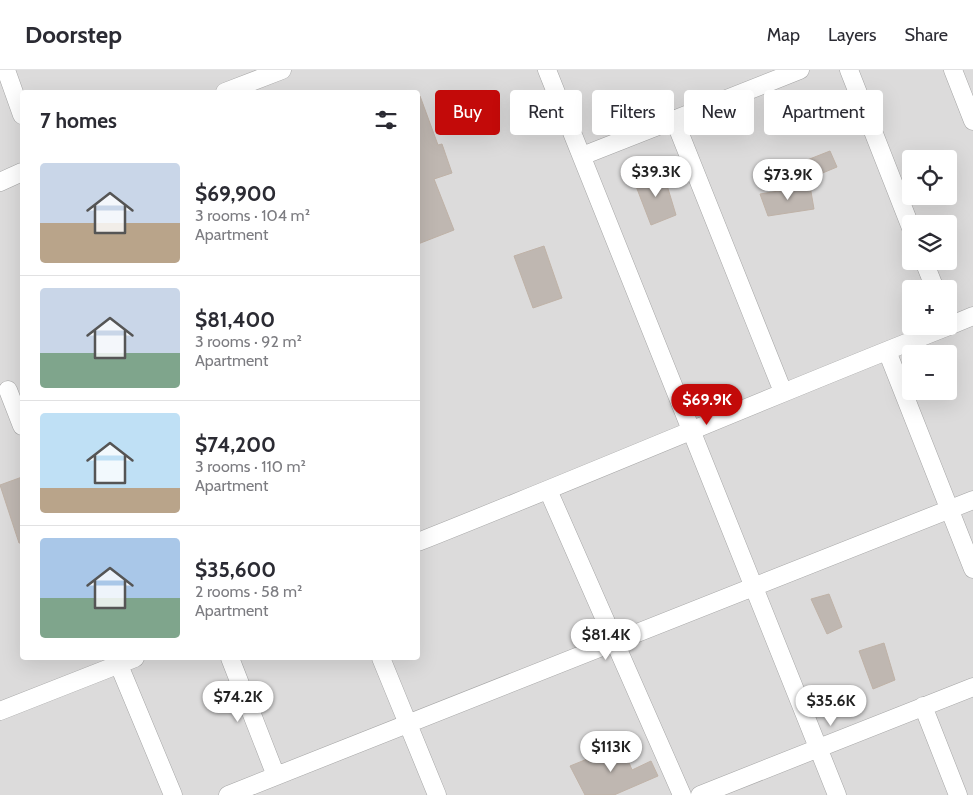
<!DOCTYPE html>
<html lang="en">
<head>
<meta charset="utf-8">
<style>
  :root { --surface:#fff; --page:#f2f2f3; --text:#2b2b33; --muted:#7c7c81; --line:#e1e1e2; --accent:#c30a09 }
  body { margin:0; font-family:Cabin,sans-serif; background:var(--page); color:var(--text); height:100vh; display:flex; flex-direction:column; font-size:19px; white-space:nowrap }
  * { box-sizing:border-box; margin:0 }
  p { font-size:16px; color:var(--muted) }
  .icon { flex:none; width:28px; height:28px; fill:none; stroke:currentColor; stroke-width:2; stroke-linecap:round; stroke-linejoin:round }
  .map { position:relative; flex:1; overflow:hidden }
  .details { position:absolute; left:20px; top:20px; width:400px; height:570px; display:flex; flex-direction:column; background:var(--surface); border-radius:5px; box-shadow:0 5px 20px #0002 }
  .details>* { flex:none }
  .hud { position:absolute; left:435px; top:20px; width:462px; height:45px; display:flex; gap:10px }
  .tools { position:absolute; left:902px; top:80px; display:grid; gap:10px }
  .tools a { display:grid; place-items:center; width:55px; height:55px; border-radius:5px; background:var(--surface); box-shadow:0 5px 20px #0002; font-size:25px }
  .price { position:absolute; translate:-50% -42px; padding:0 11px; border-radius:18px; background:#fff; color:#222; font-size:16px; line-height:32px; filter:drop-shadow(0 1px 2px #0008) }
  .price::after { content:''; position:absolute; left:50%; top:30px; width:15px; height:11px; margin-left:-8px; background:inherit; clip-path:polygon(0 0,100% 0,50% 100%) }
  .price.selected { background:var(--accent); color:#fff }
  ul { padding:0; list-style:none }
  li { display:flex; align-items:center; gap:15px; height:125px; padding:0 20px }
  li+li { border-top:1px solid var(--line) }
  li span { display:grid; place-items:center; flex:none; width:140px; height:100px; border-radius:5px; color:#555 }
  li>.icon { margin-inline-start:auto }
  span .icon { width:60px; height:60px; fill:#fffc; stroke-width:1 }
  li b { font-size:21px }
  h2 { display:flex; justify-content:space-between; align-items:center; height:60px; padding:0 20px; font-size:21px }
  .chip { padding:0 18px; border-radius:5px; background:var(--surface); box-shadow:0 5px 20px #0002; font-size:18px; line-height:45px }
  .chip.selected { background:var(--accent); color:#fff }
  header { display:flex; align-items:center; gap:30px; box-sizing:border-box; height:70px; padding:0 25px; background:var(--surface); border-bottom:1px solid var(--line) }
  header strong { font-size:24px }
  nav { display:flex; gap:28px; margin-inline-start:auto; font-size:18px }
  .map>svg:first-child { display:block }
  .residential { fill:#dcdbdb; fill-rule:evenodd }
  .building { fill:#bfb7b1; stroke:#bfb2a7 }
  .lines { fill:none; stroke-linecap:round; stroke-linejoin:round }
  .street-casing { stroke:#a5a5a5; stroke-width:19 }
  .street { stroke:#fff; stroke-width:18 }
</style>
</head>
<body>
<header>
<strong>Doorstep</strong>
<nav><a>Map</a><a>Layers</a><a>Share</a></nav>
</header>
<div class="map">
<svg width="973" height="725" viewBox="0 0 973 725">
  <rect width="100%" height="100%" fill="#eeebe4"/>
  <path class="residential" d="M0 0H973V725H0ZM22 22H418V588H22ZM911 89H949V126H911ZM911 154H949V191H911ZM911 219H949V256H911ZM911 284H949V321H911Z"/>
  <path class="building" d="M843 22H846L857 50 853 52Z
    M418 26H420L438 75 442 74 452 103 434 109 454 160 418 174Z
    M830 81 837 97 808 109 802 92Z
    M663 102 676 145 651 155 634 111Z
    M810 116 814 139 768 146 760 124Z
    M544 176 562 228 533 238 514 186Z
    M22 407V473H19L0 415Z
    M829 524 842 557 827 564 811 529Z
    M884 573 895 610 873 619 859 581Z
    M622 675 632 700 651 691 658 706 614 725H585L570 696Z"/>
  <g class="lines">
    <g class="street-casing">
      <path id="street" d="M6 0 22 45
        M547 0 837 725
        M849 0 911 158
        M953 0 973 51
        M225 22 282 0
        M674 49 783 322
        M582 86 800 0
        M0 112 22 102
        M924 191 935 219
        M949 256 973 246
        M887 281 973 499
        M8 320 22 356
        M548 420 682 725
        M418 472C595 402 771 326 949 256
        M116 588 173 725
        M230 588 276 706
        M381 588 437 725
        M923 636 958 725
        M0 641 135 588
        M228 725 973 430
        M700 725 973 617"/>
    </g>
    <use href="#street" class="street"/>
  </g>
</svg>
<div class="tools">
<a><svg class="icon" aria-label="locate" viewBox="0 0 24 24"><circle cx="12" cy="12" r="6"/><path d="M12 2v4M12 18v4M2 12h4M18 12h4"/></svg></a>
<a><svg class="icon" aria-label="layers" viewBox="0 0 24 24"><path d="M12 4l9 5-9 5-9-5zM3 14l9 5 9-5"/></svg></a>
<a>+</a>
<a>−</a>
</div>
<b class="price" style="left:656px;top:128px">$39.3K</b>
<b class="price" style="left:788px;top:131px">$73.9K</b>
<b class="price selected" style="left:707px;top:356px">$69.9K</b>
<b class="price" style="left:606px;top:591px">$81.4K</b>
<b class="price" style="left:238px;top:653px">$74.2K</b>
<b class="price" style="left:831px;top:657px">$35.6K</b>
<b class="price" style="left:611px;top:703px">$113K</b>
<div class="hud">
<a class="chip selected">Buy</a>
<a class="chip">Rent</a>
<a class="chip">Filters</a>
<a class="chip">New</a>
<a class="chip">Apartment</a>
</div>
<section class="details">
<h2>7 homes<svg class="icon" aria-label="filters" viewBox="0 0 24 24"><path d="M4 7h16M4 17h16"/><circle cx="9" cy="7" r="2"/><circle cx="15" cy="17" r="2"/></svg></h2>
<ul>
<li><span style="background:linear-gradient(#c9d6e8 60%,#b9a48a 0)"><svg class="icon" aria-label="home" viewBox="0 0 24 24"><path d="M3 11l9-7 9 7M6 9v11h12V9"/></svg></span><div><b>$69,900</b><p>3 rooms · 104 m²</p><p>Apartment</p></div></li>
<li><span style="background:linear-gradient(#c9d6e8 65%,#7fa58c 0)"><svg class="icon" aria-label="home" viewBox="0 0 24 24"><path d="M3 11l9-7 9 7M6 9v11h12V9"/></svg></span><div><b>$81,400</b><p>3 rooms · 92 m²</p><p>Apartment</p></div></li>
<li><span style="background:linear-gradient(#bfe0f5 75%,#b9a48a 0)"><svg class="icon" aria-label="home" viewBox="0 0 24 24"><path d="M3 11l9-7 9 7M6 9v11h12V9"/></svg></span><div><b>$74,200</b><p>3 rooms · 110 m²</p><p>Apartment</p></div></li>
<li><span style="background:linear-gradient(#a9c7e8 60%,#7fa58c 0)"><svg class="icon" aria-label="home" viewBox="0 0 24 24"><path d="M3 11l9-7 9 7M6 9v11h12V9"/></svg></span><div><b>$35,600</b><p>2 rooms · 58 m²</p><p>Apartment</p></div></li>
</ul>
</section>
</div>
</body>
</html>
